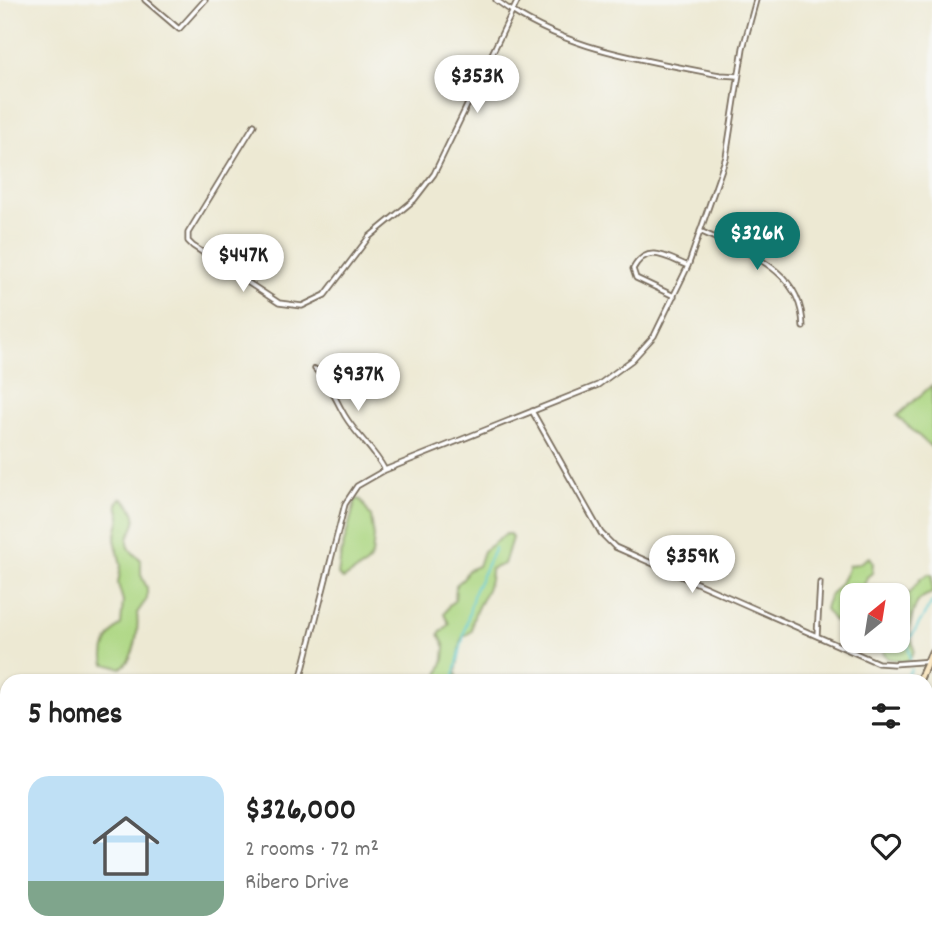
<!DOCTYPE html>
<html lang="en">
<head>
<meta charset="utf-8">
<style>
  :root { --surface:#fff; --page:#f6f6f6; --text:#222; --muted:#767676; --accent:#0f766e }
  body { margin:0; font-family:Dekko,sans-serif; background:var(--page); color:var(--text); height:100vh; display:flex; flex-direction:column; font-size:26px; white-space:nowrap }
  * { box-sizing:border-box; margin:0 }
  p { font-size:23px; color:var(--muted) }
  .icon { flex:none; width:38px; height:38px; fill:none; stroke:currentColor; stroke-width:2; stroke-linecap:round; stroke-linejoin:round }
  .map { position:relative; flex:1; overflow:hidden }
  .side { position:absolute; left:0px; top:674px; width:933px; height:275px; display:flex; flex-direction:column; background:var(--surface); border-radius:21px 21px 0 0; box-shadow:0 2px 5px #0004 }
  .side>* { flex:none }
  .needle { width:46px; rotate:30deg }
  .buttons { position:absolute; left:840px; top:583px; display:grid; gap:14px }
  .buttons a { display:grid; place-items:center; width:70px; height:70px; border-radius:14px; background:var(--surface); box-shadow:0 2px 5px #0004; font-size:35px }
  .price { position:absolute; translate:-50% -60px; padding:0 16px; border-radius:24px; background:#fff; color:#222; font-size:23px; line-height:46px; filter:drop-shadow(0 2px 4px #0008) }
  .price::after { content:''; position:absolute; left:50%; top:42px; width:21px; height:16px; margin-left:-10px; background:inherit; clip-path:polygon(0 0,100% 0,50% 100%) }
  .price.current { background:var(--accent); color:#fff }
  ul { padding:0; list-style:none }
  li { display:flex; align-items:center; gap:21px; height:175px; padding:0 28px }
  li span { display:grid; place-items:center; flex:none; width:196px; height:140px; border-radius:21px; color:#555 }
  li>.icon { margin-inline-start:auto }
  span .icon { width:84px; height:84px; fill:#fffc; stroke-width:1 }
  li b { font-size:30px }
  h2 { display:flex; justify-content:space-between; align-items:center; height:84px; padding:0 28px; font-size:30px }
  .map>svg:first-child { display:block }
  .green { fill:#add783; stroke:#748050; stroke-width:2 }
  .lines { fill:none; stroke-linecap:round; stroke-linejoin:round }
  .stream { stroke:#5dcad2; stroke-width:2 }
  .minor-casing { stroke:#796d5d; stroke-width:7 }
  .secondary-casing { stroke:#796d5d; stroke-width:9 }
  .minor { stroke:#fff; stroke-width:3.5 }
  .secondary { stroke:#fae7c3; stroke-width:5 }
</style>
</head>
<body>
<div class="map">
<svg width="932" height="948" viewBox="0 0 932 948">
  <rect width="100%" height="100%" fill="#f6f6f2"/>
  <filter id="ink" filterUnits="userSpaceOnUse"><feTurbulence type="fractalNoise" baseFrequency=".0143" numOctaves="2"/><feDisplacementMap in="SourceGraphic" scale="14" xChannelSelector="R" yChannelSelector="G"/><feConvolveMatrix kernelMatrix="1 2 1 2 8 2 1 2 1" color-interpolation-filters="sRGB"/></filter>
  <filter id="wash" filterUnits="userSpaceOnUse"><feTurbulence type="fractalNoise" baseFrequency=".00686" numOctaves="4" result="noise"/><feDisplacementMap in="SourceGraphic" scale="28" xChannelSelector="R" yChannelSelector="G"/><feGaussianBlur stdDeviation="1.57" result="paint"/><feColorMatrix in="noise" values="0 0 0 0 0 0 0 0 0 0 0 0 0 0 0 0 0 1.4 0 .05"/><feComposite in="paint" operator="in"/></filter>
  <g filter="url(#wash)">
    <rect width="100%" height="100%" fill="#ede9d3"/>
    <path class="green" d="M932 385V448L897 416Z
      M120 498C130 502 139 515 134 526 132 533 127 534 128 542 128 551 136 555 141 560V575L147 588V599L137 613C139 629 136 658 121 668L105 664C101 650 109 633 121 625L123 601 118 584 121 565 115 539 120 517 117 504Z
      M356 499 361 500 371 517 374 537 372 556 367 564 343 579 338 575 341 554Z
      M506 534H510L512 538 504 564 491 569C492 594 471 606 472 631L462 638 456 673 459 681H436L444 659 445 647 439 634 449 624 444 614 449 605 455 600 456 585 463 579 468 570 478 566 483 551Z
      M869 557 873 563 872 573 867 577 863 588 868 595H852V619L834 621 825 609C829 589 844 586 849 565L858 564Z
      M929 574H932V593C915 599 915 606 911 622 910 625 908 629 909 632 912 646 920 649 906 662L887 658 883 652 885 641 898 640V595H894L909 594 921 578Z"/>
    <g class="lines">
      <path class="stream" d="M910 660 908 642 932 602
        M453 681 474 592 495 548
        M905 681 911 669
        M926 692 932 693
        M926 927 932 921
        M414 948V942
        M909 948 914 942"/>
    </g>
  </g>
  <g filter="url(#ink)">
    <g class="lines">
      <g class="minor-casing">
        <path id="minor" d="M145 0 179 29 205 0
          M496 0C562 50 641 59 720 75L738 76
          M254 125 188 233V241L193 246 279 303 302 306 325 295 369 237 414 200 434 174 518 0
          M700 231C746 253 802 268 803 327
          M674 296 636 278 633 269C647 243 666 257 688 266
          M315 369C330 383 335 399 345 416 357 436 374 449 385 470
          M532 411 601 533 615 547 878 663 893 664 932 661
          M817 636 820 583
          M300 681 345 504 357 486 385 470 598 385 632 360 654 336 688 266 726 157 743 48 756 0
          M8 948 13 942"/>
      </g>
      <g class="secondary-casing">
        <path id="secondary" d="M919 681 932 652
          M874 948V942"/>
      </g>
      <use href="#minor" class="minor"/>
      <use href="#secondary" class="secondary"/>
    </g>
  </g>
</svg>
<div class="buttons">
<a><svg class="needle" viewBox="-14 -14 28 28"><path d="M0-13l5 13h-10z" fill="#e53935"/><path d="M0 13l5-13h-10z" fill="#767676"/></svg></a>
</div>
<b class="price" style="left:477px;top:115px">$353K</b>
<b class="price current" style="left:757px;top:272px">$326K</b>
<b class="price" style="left:243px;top:294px">$447K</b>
<b class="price" style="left:358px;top:413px">$937K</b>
<b class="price" style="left:692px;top:595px">$359K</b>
<section class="side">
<h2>5 homes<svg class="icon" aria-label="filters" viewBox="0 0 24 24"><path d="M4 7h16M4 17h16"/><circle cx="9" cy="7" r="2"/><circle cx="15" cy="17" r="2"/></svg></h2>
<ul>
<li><span style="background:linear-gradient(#bfe0f5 75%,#7fa58c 0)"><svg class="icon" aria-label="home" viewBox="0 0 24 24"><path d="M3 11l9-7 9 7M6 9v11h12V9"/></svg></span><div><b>$326,000</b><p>2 rooms · 72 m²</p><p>Ribero Drive</p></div><svg class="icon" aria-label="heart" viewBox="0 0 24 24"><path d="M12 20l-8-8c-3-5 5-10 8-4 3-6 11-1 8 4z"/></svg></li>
</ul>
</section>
</div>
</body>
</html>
